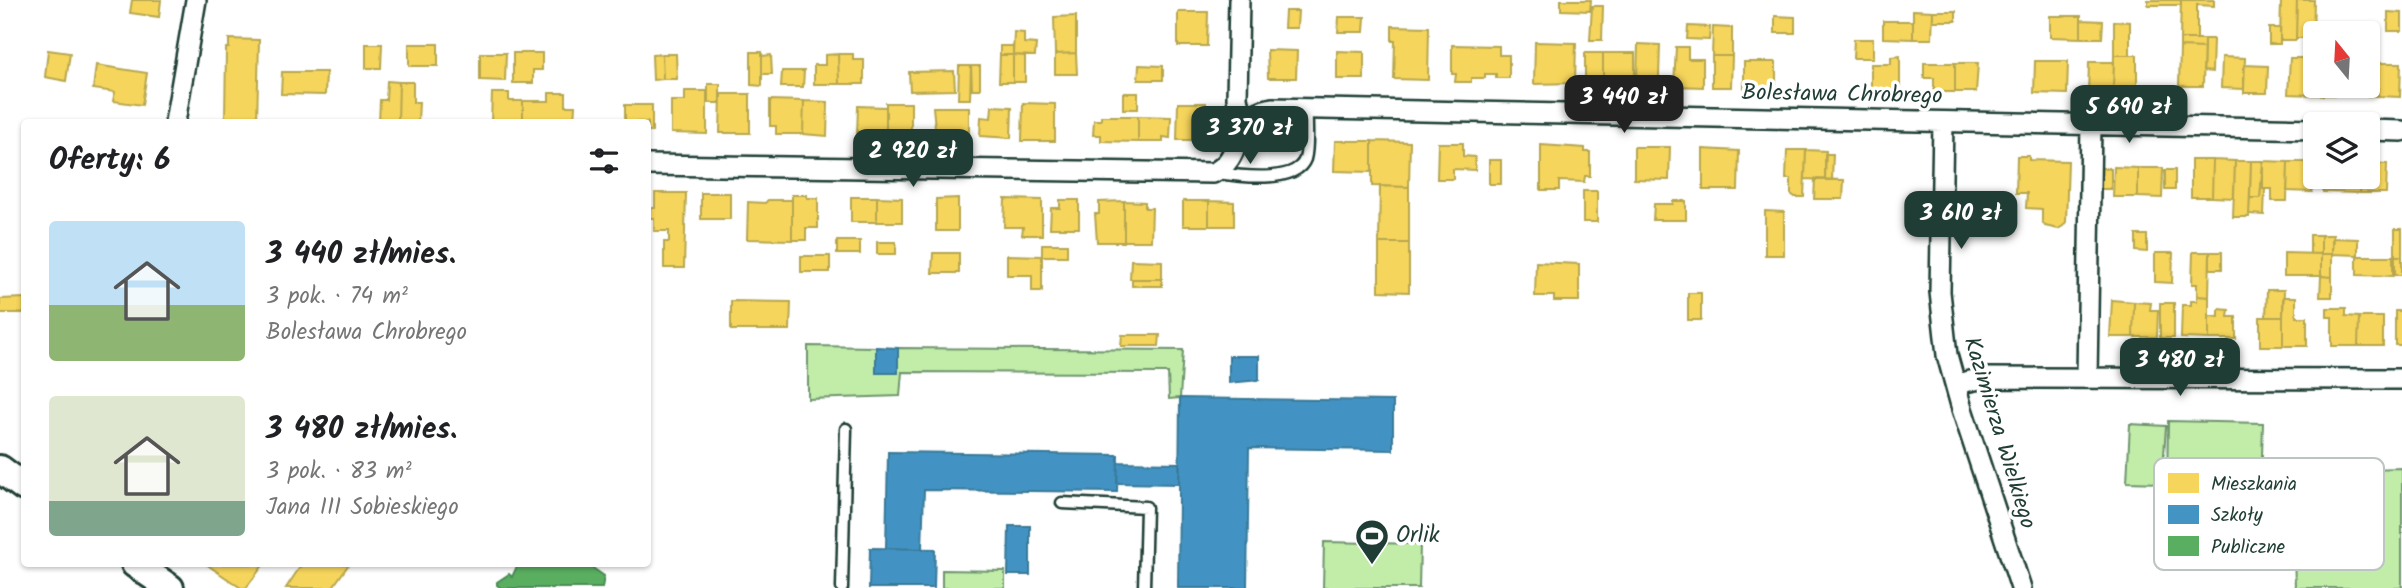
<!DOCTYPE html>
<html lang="pl">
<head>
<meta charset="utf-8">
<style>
  :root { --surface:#fff; --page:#f6f6f6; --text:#202124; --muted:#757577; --accent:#1f3d34 }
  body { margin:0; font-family:Kalam,sans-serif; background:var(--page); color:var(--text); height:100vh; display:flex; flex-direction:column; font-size:26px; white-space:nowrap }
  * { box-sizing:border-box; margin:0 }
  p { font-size:23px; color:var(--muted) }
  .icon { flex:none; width:38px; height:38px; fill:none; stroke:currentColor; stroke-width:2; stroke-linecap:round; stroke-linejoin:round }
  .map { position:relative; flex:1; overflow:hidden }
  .details { position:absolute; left:21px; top:119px; width:630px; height:448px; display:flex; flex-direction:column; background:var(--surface); border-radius:7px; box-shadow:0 2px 5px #0004 }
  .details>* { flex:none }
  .needle { width:46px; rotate:342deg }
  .controls { position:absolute; left:2303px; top:21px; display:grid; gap:14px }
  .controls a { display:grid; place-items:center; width:77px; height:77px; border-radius:7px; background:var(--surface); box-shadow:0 2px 5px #0004; font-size:35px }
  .price { position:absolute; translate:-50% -60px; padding:0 16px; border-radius:14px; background:var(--accent); color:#fff; font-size:23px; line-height:46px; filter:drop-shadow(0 2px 4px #0008) }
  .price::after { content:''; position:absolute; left:50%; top:42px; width:21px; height:16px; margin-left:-10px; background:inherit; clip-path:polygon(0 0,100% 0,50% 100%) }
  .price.current { background:#222; color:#fff }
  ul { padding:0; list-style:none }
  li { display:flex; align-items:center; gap:21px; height:175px; padding:0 28px }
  li span { display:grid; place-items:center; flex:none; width:196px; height:140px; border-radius:7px; color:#555 }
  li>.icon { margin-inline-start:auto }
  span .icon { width:84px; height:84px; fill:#fffc; stroke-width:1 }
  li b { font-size:30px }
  h2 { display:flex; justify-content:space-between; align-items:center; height:84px; padding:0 28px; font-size:30px }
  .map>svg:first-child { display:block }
  .green { fill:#c1eda9; stroke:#70956e; stroke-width:2 }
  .homes { fill:#f6d55c; stroke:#b6a750; stroke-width:2 }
  .schools { fill:#4393c3; stroke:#387998; stroke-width:2 }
  .public { fill:#5aae61; stroke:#488c54; stroke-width:2 }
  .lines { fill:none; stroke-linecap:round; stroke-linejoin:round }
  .lane-casing { stroke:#1f3d34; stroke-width:15 }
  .street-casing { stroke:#1f3d34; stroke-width:24 }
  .secondary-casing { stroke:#1f3d34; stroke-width:32 }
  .lane { stroke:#fff; stroke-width:10 }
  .street { stroke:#fff; stroke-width:19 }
  .secondary { stroke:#fff; stroke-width:26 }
  .labels { text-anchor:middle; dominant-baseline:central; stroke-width:7; stroke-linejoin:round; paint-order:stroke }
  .street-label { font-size:23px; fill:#1f3d34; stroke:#fff }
  .poi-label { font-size:23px; fill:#1f3d34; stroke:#fff; text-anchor:start }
  .key { fill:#fff; stroke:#bcc5c2; stroke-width:2 }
  .key-label { font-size:19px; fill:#1f3d34 }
</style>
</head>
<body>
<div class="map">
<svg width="2402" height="588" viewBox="0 0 2402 588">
  <rect width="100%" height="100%" fill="#fff"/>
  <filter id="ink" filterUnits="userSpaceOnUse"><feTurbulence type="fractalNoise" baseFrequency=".0143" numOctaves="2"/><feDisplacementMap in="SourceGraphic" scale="14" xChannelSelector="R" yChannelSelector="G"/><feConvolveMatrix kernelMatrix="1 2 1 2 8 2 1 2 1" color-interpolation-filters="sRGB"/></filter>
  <g filter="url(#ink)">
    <path class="green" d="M808 346 876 347 877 373H898V348L1183 350 1180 398 1169 399 1168 373 902 372 900 396 808 399Z
      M2168 421 2263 423 2261 488 2167 485Z
      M2130 424 2166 426 2162 483 2127 482Z
      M2402 468V588H2295L2292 471Z
      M1324 542 1420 544 1419 588H1323Z
      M942 570 1005 571V588H942Z"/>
    <path class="homes" d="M132 0H161L159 17 130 13Z
      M1561 0H1591L1590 11 1561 10Z
      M2148 0H2181V5H2148Z
      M2181 0H2214V6L2197 5V39H2180Z
      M2281 0H2297L2296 40H2280Z
      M2297 0H2314L2313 38H2296Z
      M1592 6H1603L1602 40H1590Z
      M1913 10 1933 11 1932 39H1913Z
      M1285 11H1298L1297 28H1284Z
      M1933 11H1956V21H1933Z
      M1178 12H1208L1207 46H1178Z
      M2388 12 2402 13V31H2388Z
      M1076 16V53L1055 54 1054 17Z
      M1775 16 1795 17V33H1775Z
      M2050 16H2081V38L2050 37Z
      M1339 17H1365L1364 32H1338Z
      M2081 20 2103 21 2102 38H2081Z
      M1883 21H1913V39L1883 38Z
      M2114 21 2130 22V55H2114Z
      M1392 26 1429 27 1428 80 1394 79 1395 41H1392Z
      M1688 26 1710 27 1709 40 1687 39Z
      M1713 27 1732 28V56H1712Z
      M2269 28H2280V44H2269Z
      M1014 32 1024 33V43L1036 44 1035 56 1013 55Z
      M229 39 259 40 257 122H227L228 118H225L226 48H229Z
      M1854 39H1873V58H1853Z
      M2180 39H2204V48L2180 47Z
      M2204 39H2213L2212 72 2203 71Z
      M1535 42 1576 43 1575 83 1534 84Z
      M366 44H382L381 68H366Z
      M409 44H438V66H409Z
      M1638 44 1660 45 1659 78 1637 77Z
      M1452 45 1499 46V55H1509V78H1496V74H1485V78H1471V82H1455L1456 74H1452Z
      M1000 46H1013V55H1000Z
      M1676 47H1688V59H1703V87L1674 86Z
      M2180 47 2204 48 2203 86H2179Z
      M48 50 70 53 66 81 45 77Z
      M1267 50 1297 51 1296 78H1268Z
      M1337 51 1364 52V79H1337Z
      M751 52H762V86L751 85Z
      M480 53H506L505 81 480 80Z
      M513 53H542V70H533V83H513Z
      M1076 53 1077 74H1055V54Z
      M1585 53H1603V84L1585 83Z
      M1603 53H1635V84H1603Z
      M662 54H676L677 79H663Z
      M662 54 663 79 653 80 652 55Z
      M838 54H853V60H864V84H839Z
      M838 54 839 84H814V65H825V55Z
      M771 55 772 74H762V56Z
      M1000 55H1013V82H999Z
      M1013 55 1025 56V82H1013Z
      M2114 55H2137V89H2128V94H2113Z
      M1712 56H1732L1731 87H1712Z
      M1900 56V90H1871V64H1891V57Z
      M2222 57 2245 58 2244 89 2221 88Z
      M2290 58H2313L2312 95 2288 94Z
      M2313 58H2315V86H2336L2335 95H2312Z
      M2035 61H2068L2067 94 2034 93Z
      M1744 62H1776V88H1744Z
      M2089 62H2114L2113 94H2088Z
      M1924 63H1955V92H1934V78H1924Z
      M1955 63H1978L1976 92H1955Z
      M2368 63H2379L2378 96H2363L2364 87H2357L2368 86Z
      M2379 63H2401L2400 97 2378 96Z
      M96 65 147 73 142 105 113 101 115 92 93 89Z
      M1139 65 1163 66V80H1138Z
      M2244 65 2268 66 2267 93H2244Z
      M959 66H971L970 99H958Z
      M971 66H980V89H972Z
      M782 71H804L803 87H781Z
      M954 71 955 90 910 91 909 72Z
      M282 72H326L325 95 281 94Z
      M387 81 399 82 398 122H379L380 100H386Z
      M399 82H413V102H419L418 122H398Z
      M708 84H720V103H708Z
      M2346 86 2364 87 2363 96H2346Z
      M685 91H707V134L671 133V101H685Z
      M492 93H509V101H523V122H491Z
      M549 93H566V106H575L574 120 568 119V122H523V101H549Z
      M1123 93H1138V109H1123Z
      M721 94H750V133H720Z
      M770 100 804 101 803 134H776V126H770Z
      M804 101 828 102 827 136 803 134Z
      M886 103H911V135H886Z
      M1023 103 1055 104V141H1022Z
      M1178 103H1206L1205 140H1177Z
      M625 105H652V132H648V122H625Z
      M858 106 886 107V135H857Z
      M992 106 1012 107 1011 138 980 136 981 117 991 118Z
      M933 107H969V138H936Z
      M1101 116H1138V142L1101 141V135H1093L1094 120H1101Z
      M1138 116 1171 117 1170 138 1163 137V142H1138Z
      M1335 141H1372V172L1334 171Z
      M1372 141 1410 142 1409 187 1372 186Z
      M1438 143H1463V156L1475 157V170L1453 169V179H1437Z
      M1541 145 1585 148V152H1590V176H1585L1584 182 1559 181V190H1541Z
      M1634 147H1670L1669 180 1634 179Z
      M1703 149 1739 151 1738 190H1703Z
      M1787 150H1806L1804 197H1795L1791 194V179H1786Z
      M1806 150 1826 151 1825 180 1805 179Z
      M1825 154H1833L1832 180H1825Z
      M2017 156H2029V160L2068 161 2066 222 2063 226 2058 229 2045 226 2042 221V209L2026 208 2027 193H2016Z
      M1489 160H1501V184H1489Z
      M2191 160H2213L2212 197H2191Z
      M2213 160 2235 161 2234 198 2212 197Z
      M2235 161H2251L2249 217H2233Z
      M2251 161H2263L2260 198H2250Z
      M2263 161 2288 162 2287 201H2272V189H2263Z
      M2288 162H2313L2312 192 2287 191Z
      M2368 163 2387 164 2386 193H2360L2361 177H2368Z
      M2114 167 2138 168V197H2113Z
      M2101 168H2111V189H2101Z
      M2138 168H2163L2162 198 2138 197Z
      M2165 170H2175V190H2165Z
      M2323 177H2361L2360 193 2323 192Z
      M1815 179 1844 180 1843 199H1814Z
      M1380 186 1409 187V243H1379Z
      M2261 189H2265L2264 215 2249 214 2250 198H2260Z
      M1583 191H1597V222H1583Z
      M655 193H686L684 268H664V242H669V231H654V218H648V208H655Z
      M701 193H730V219H701Z
      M792 195H807V198H818V228H806V240H792Z
      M851 197H877V222H851Z
      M877 197 902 198V222H877Z
      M958 198V231H936V199Z
      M1005 199 1042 200V235H1022L1023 227H1004Z
      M768 200H792V240L747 239 748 202 765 203Z
      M1060 200H1079V228H1050L1051 208H1060Z
      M1124 201 1145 202V208H1152L1151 241H1124Z
      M1124 201V242H1097L1095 214H1099V202Z
      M1183 201H1209V226H1183Z
      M1209 201 1234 202V226H1209Z
      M1673 201H1686V220H1653L1654 204H1673Z
      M1765 211 1784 212V255H1765Z
      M2395 229H2402V256H2395Z
      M2136 235H2147V252L2136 251Z
      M2310 235H2321V254H2310Z
      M2321 235H2333L2332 254H2321Z
      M2332 238 2358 239V255L2332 254Z
      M837 241H860V254H837Z
      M877 242H896V254H877Z
      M1379 243H1409V292L1379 291Z
      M1042 244H1067V256H1042Z
      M2193 252H2210L2209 297 2197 296V284H2192Z
      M2210 252H2222V269H2210Z
      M933 253H959V273H932Z
      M2155 253H2173L2172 283 2155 282Z
      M2284 253 2321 254V276H2284Z
      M2321 254H2332V277L2321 276Z
      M1007 255 1042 256V291H1032V275H1007Z
      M801 256H830V272H801Z
      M2357 256H2393V276L2357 275Z
      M2395 256H2402V275H2395Z
      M1131 260 1162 261V279H1130Z
      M1536 262 1579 264V301H1554V296H1535Z
      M2321 276 2332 277V297H2320Z
      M1132 279H1162V286H1132Z
      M2267 290H2284L2283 317H2266Z
      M1688 293H1701V320H1688Z
      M2197 296 2209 297V339L2181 338 2182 305H2191V301H2197Z
      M2283 297H2296V317H2307V346H2283Z
      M24 298V313H0V299Z
      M2112 300 2134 302 2133 337H2110Z
      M731 301 791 302 790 330H731Z
      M2134 302 2151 303 2150 310H2158L2157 337H2133Z
      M2160 303H2174V338H2160Z
      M2327 308H2346V316L2359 317 2358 346H2332V317H2327Z
      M2219 309 2229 310 2228 317H2236V339H2209V316L2219 317Z
      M2395 311H2402V345H2395Z
      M2260 317H2283V346H2260Z
      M2359 317H2383V346H2358Z
      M1122 335H1160L1159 346H1121Z
      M206 564H264L246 588H241Z
      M302 564H349L332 588H286Z"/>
    <path class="schools" d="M876 347 898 348V373H876Z
      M1229 356H1259V380L1229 383Z
      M1180 398 1393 401V450L1249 448 1247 588H1178Z
      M888 452 1118 455 1117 492 924 490 922 549 886 548Z
      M1118 462 1180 463 1179 484 1117 483Z
      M1009 526H1030V575H1008Z
      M870 548 935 549 934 588H869Z"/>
    <path class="public" d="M518 564H587L604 576 602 588H501L497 585V582L509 574 512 577Z"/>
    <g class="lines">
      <g class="lane-casing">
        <path id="lane" d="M1217 173C1238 176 1296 184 1305 159 1309 145 1306 124 1307 109
          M1062 503 1146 507 1144 588
          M842 588 846 429"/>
      </g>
      <g class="street-casing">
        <path id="street" d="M1239 0 1237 98 1243 123
          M175 122 196 0
          M1943 122 1940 292 1947 355 1962 409 2021 588
          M2368 130 2402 131
          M648 165 1213 173C1248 156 1227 116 1272 108L2315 129
          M2087 378 2091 124
          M1955 384 1985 378 2402 379"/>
      </g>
      <g class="secondary-casing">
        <path id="secondary" d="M0 469 24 487
          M135 564 170 588"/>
      </g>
      <use href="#lane" class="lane"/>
      <use href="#street" class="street"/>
      <use href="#secondary" class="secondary"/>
    </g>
  </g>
  <defs>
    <g id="stadium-pin" transform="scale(1.75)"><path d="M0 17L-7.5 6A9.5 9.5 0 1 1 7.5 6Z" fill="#1f3d34" stroke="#fff"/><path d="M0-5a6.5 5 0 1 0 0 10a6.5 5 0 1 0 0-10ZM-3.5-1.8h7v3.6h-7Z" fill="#fff"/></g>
  </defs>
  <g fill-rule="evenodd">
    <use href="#stadium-pin" x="1372" y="536"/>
  </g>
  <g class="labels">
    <g class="street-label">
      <text transform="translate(1842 95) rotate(1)">Bolesława Chrobrego</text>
      <text transform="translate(1999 433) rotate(73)">Kazimierza Wielkiego</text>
    </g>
    <g class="poi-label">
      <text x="1396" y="536">Orlik</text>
    </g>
  </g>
  <rect x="2154" y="458" width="230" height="112" rx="10" class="key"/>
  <rect x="2168" y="473" width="31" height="20" fill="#f6d55c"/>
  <rect x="2168" y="505" width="31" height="19" fill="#4393c3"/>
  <rect x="2168" y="536" width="31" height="20" fill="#5aae61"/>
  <g class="key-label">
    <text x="2211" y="490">Mieszkania</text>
    <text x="2211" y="521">Szkoły</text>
    <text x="2211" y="553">Publiczne</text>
  </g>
</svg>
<div class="controls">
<a><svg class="needle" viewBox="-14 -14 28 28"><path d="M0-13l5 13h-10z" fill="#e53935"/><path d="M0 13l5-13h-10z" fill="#757577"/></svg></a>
<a><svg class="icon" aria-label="layers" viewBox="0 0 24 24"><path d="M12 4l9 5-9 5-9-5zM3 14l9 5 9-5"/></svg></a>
</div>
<b class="price current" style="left:1624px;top:135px">3 440 zł</b>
<b class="price" style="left:2129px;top:145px">5 690 zł</b>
<b class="price" style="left:1250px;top:166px">3 370 zł</b>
<b class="price" style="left:913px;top:189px">2 920 zł</b>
<b class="price" style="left:1961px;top:251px">3 610 zł</b>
<b class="price" style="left:2180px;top:398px">3 480 zł</b>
<section class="details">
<h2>Oferty: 6<svg class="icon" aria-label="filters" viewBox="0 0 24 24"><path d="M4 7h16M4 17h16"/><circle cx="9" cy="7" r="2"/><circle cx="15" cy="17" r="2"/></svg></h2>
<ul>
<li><span style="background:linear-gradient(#bfe0f5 60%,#8fb573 0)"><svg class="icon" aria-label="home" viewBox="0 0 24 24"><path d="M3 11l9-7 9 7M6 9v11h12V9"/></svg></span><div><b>3 440 zł/mies.</b><p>3 pok. · 74 m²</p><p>Bolesława Chrobrego</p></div></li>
<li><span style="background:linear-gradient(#dfe7d0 75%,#7fa58c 0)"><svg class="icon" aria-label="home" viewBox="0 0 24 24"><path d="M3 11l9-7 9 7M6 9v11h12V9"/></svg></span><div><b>3 480 zł/mies.</b><p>3 pok. · 83 m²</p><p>Jana III Sobieskiego</p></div></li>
</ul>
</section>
</div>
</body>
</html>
